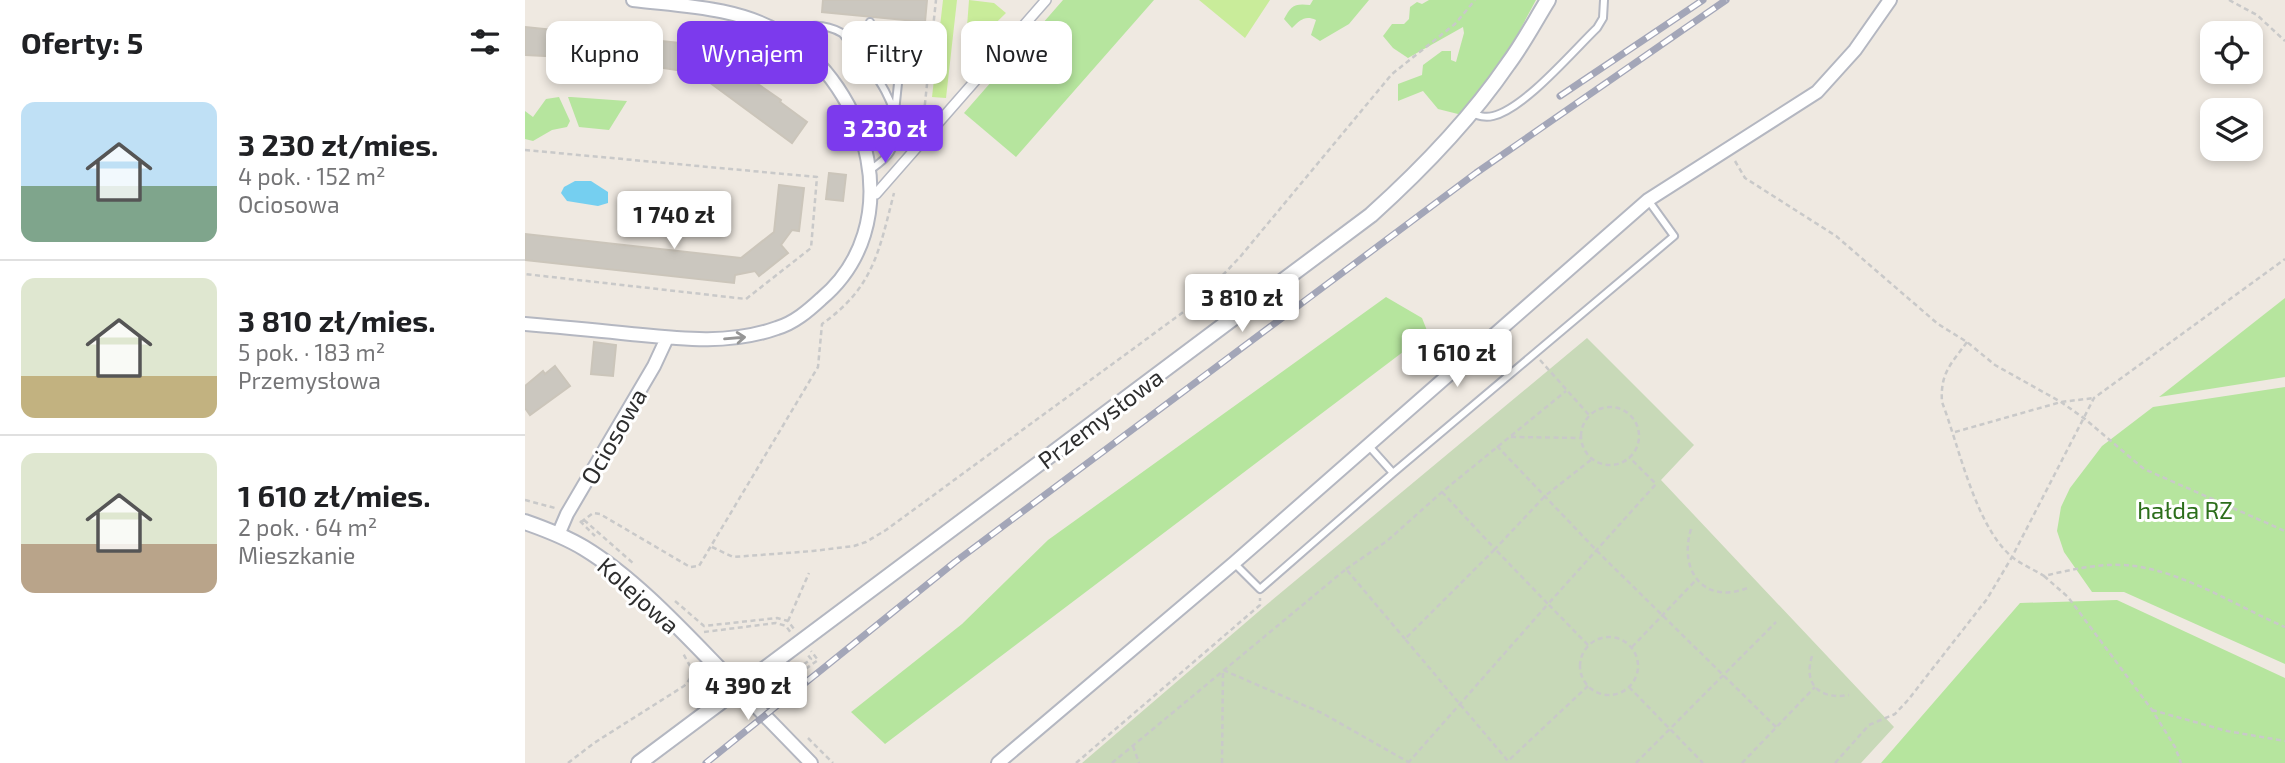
<!DOCTYPE html>
<html lang="pl">
<head>
<meta charset="utf-8">
<style>
  :root { --surface:#fff; --page:#f6f6f6; --text:#202124; --muted:#757577; --line:#e0e0e0; --accent:#7c3aed }
  body { margin:0; font-family:"Exo 2",sans-serif; background:var(--page); color:var(--text); height:100vh; display:flex; flex-direction:column; font-size:26px; white-space:nowrap }
  * { box-sizing:border-box; margin:0 }
  p { font-size:23px; color:var(--muted) }
  .icon { flex:none; width:38px; height:38px; fill:none; stroke:currentColor; stroke-width:2; stroke-linecap:round; stroke-linejoin:round }
  .map { position:relative; flex:1; overflow:hidden }
  .drawer { display:flex; flex-direction:column; background:var(--surface); width:525px }
  .drawer>* { flex:none }
  .top-card { position:absolute; left:21px; top:21px; width:665px; height:63px; display:flex; gap:14px }
  .fabs { position:absolute; left:1675px; top:21px; display:grid; gap:14px }
  .fabs a { display:grid; place-items:center; width:63px; height:63px; border-radius:14px; background:var(--surface); box-shadow:0 4px 10px #0003; font-size:35px }
  .price { position:absolute; translate:-50% -60px; padding:0 16px; border-radius:7px; background:#fff; color:#222; font-size:23px; line-height:46px; filter:drop-shadow(0 2px 4px #0008) }
  .price::after { content:''; position:absolute; left:50%; top:42px; width:21px; height:16px; margin-left:-10px; background:inherit; clip-path:polygon(0 0,100% 0,50% 100%) }
  .price.active { background:var(--accent); color:#fff }
  ul { padding:0; list-style:none }
  li { display:flex; align-items:center; gap:21px; height:175px; padding:0 21px }
  li+li { border-top:2px solid var(--line) }
  li span { display:grid; place-items:center; flex:none; width:196px; height:140px; border-radius:14px; color:#555 }
  li>.icon { margin-inline-start:auto }
  span .icon { width:84px; height:84px; fill:#fffc; stroke-width:1 }
  li b { font-size:30px }
  h2 { display:flex; justify-content:space-between; align-items:center; height:84px; padding:0 21px; font-size:30px }
  .tag { padding:0 24px; border-radius:14px; background:var(--surface); box-shadow:0 4px 10px #0003; font-size:24px; line-height:63px }
  .tag.active { background:var(--accent); color:#fff }
  main { display:flex; flex:1; min-height:0 }
  .map>svg:first-child { display:block }
  .green { fill:#b6e59e }
  .cemetery { fill:#c8d9b8 }
  .pitch { fill:#c9ec9a }
  .water { fill:#75cff0 }
  .building { fill:#cbc7bf; stroke:#cbc5ba; stroke-width:2 }
  .lines { fill:none; stroke-linecap:round; stroke-linejoin:round }
  .service-casing { stroke:#b4b7c1; stroke-width:10 }
  .pedestrian-casing { stroke:#b4b7c1; stroke-width:12 }
  .minor-casing { stroke:#b4b7c1; stroke-width:16 }
  .tertiary-casing { stroke:#b4b7c1; stroke-width:18 }
  .path { stroke:#c9c9c9; stroke-width:2.5; stroke-dasharray:5 3.5; stroke-linecap:butt }
  .service { stroke:#fff; stroke-width:6 }
  .pedestrian { stroke:#fff; stroke-width:9 }
  .minor { stroke:#fff; stroke-width:12 }
  .tertiary { stroke:#fff; stroke-width:14 }
  .rail-casing { stroke:#a3a6b8; stroke-width:7 }
  .rail { stroke:#fff; stroke-width:4.5; stroke-dasharray:13; stroke-linecap:butt }
  .oneway { stroke:#969696 }
  .labels { text-anchor:middle; dominant-baseline:central; stroke-width:6; stroke-linejoin:round; paint-order:stroke }
  .street-label { font-size:24px; fill:#2e2e2e; stroke:#fff }
  .park-label { font-size:24px; fill:#2c6e1b; stroke:#fff }
</style>
</head>
<body>
<main>
<section class="drawer">
<h2>Oferty: 5<svg class="icon" aria-label="filters" viewBox="0 0 24 24"><path d="M4 7h16M4 17h16"/><circle cx="9" cy="7" r="2"/><circle cx="15" cy="17" r="2"/></svg></h2>
<ul>
<li><span style="background:linear-gradient(#bfe0f5 60%,#7fa58c 0)"><svg class="icon" aria-label="home" viewBox="0 0 24 24"><path d="M3 11l9-7 9 7M6 9v11h12V9"/></svg></span><div><b>3 230 zł/mies.</b><p>4 pok. · 152 m²</p><p>Ociosowa</p></div></li>
<li><span style="background:linear-gradient(#dfe7d0 70%,#c2b280 0)"><svg class="icon" aria-label="home" viewBox="0 0 24 24"><path d="M3 11l9-7 9 7M6 9v11h12V9"/></svg></span><div><b>3 810 zł/mies.</b><p>5 pok. · 183 m²</p><p>Przemysłowa</p></div></li>
<li><span style="background:linear-gradient(#dfe7d0 65%,#b9a48a 0)"><svg class="icon" aria-label="home" viewBox="0 0 24 24"><path d="M3 11l9-7 9 7M6 9v11h12V9"/></svg></span><div><b>1 610 zł/mies.</b><p>2 pok. · 64 m²</p><p>Mieszkanie</p></div></li>
</ul>
</section>
<div class="map">
<svg width="1760" height="763" viewBox="0 0 1760 763">
  <rect width="100%" height="100%" fill="#efe9e1"/>
  <path class="green" d="M538 0H629L491 157 439 113Z
    M788 0H844L824 24 795 41 786 35 791 20C780 15 775 20 767 28L759 19C766 6 769 3 785 5Z
    M904 0H1011L989 41 937 115 913 109 898 91 873 101V84L897 75 898 65 917 51H926V60L931 62 939 33 938 27 883 58 868 48 858 36 867 24H879L884 19 885 7 892 2 897 4Z
    M34 97 45 121 42 127 27 130 8 141 0 139V111L8 117 21 99Z
    M43 97H46L102 101 84 130 54 127Z
    M861 297 897 318 903 333 360 744 326 712 437 624 523 540Z
    M1760 298V377L1634 397Z
    M1760 387V664L1599 592H1567L1539 552 1532 531 1536 507 1545 488 1577 446 1628 407Z
    M1592 600 1760 678V763H1356L1495 603Z"/>
  <path class="cemetery" d="M1062 338 1169 445 1136 480 1369 727 1336 763H557L740 606Z"/>
  <path class="pitch" d="M418 0H432L421 98 407 97Z
    M444 0 469 3 481 13 440 53Z
    M674 0H745L720 38Z"/>
  <path class="water" d="M50 181H66L83 192V203L73 206 42 201 36 193 39 187Z"/>
  <path class="building" d="M298 0H402L400 22 297 12Z
    M0 27 174 45 172 73 99 62 98 65 59 60 60 58 0 55Z
    M195 58 256 100 255 102 282 122 267 143 180 79Z
    M304 173 321 175 318 201 301 199Z
    M254 185 279 188 274 231 267 230 256 245 263 253 234 276 230 271 210 275 209 283 0 260V234L216 258 249 232Z
    M69 342 91 345 88 376 66 374Z
    M30 366 45 386 5 415 0 408V386L18 371 20 374Z"/>
  <g class="lines">
    <g class="service-casing">
      <path id="service" d="M258 34C279 26 295 21 317 33 340 60 389 114 365 152 361 159 352 165 345 170
        M342 61 345 22
        M370 112 379 26
        M946 113C954 116 960 118 968 116 1000 108 1047 52 1072 28L1078 18 1079 0
        M843 445 868 473
        M709 563 735 589 868 473 1149 236 1123 200"/>
    </g>
    <g class="pedestrian-casing">
      <path id="pedestrian" d="M345 194H351L521 0"/>
    </g>
    <g class="minor-casing">
      <path id="minor" d="M0 324C35 327 70 330 106 334 155 339 205 345 252 328 269 323 283 311 296 299 383 226 346 88 256 33 212 7 158 6 108 0
        M33 535 42 514 129 366 142 338
        M214 689 286 763
        M473 763 709 563 1123 200 1292 92 1330 50 1365 0"/>
    </g>
    <g class="tertiary-casing">
      <path id="tertiary" d="M0 522C20 529 41 537 59 548 115 582 168 643 214 689
        M114 763 846 215C897 169 944 121 983 64 998 44 1010 21 1023 0"/>
    </g>
    <path class="path" d="M1704 0 1732 15 1760 41
      M398 122 411 0
      M0 150 292 177 286 248 221 299 0 274
      M1210 161 1220 178 1311 236 1413 324 1442 342 1470 365 1536 402 1560 419 1619 469 1760 531
      M1442 342C1426 364 1415 373 1417 402 1434 446 1450 525 1486 556 1495 564 1508 569 1519 576 1548 569 1580 562 1610 566 1663 574 1711 606 1760 627
      M1015 360 1064 415
      M1056 436a29 29 0 1 1 58 0a29 29 0 1 1-58 0Z
      M1430 432 1536 402 1569 398
      M986 437 1056 438
      M972 446 1072 551 1252 728
      M917 492 970 549 1020 496 1067 459
      M0 500 30 508
      M59 520 109 564
      M55 521 70 536
      M56 522 68 513 75 514 165 567 174 566 293 367 297 324C349 287 354 251 369 193
      M1166 529C1153 572 1180 606 1225 587
      M187 547 208 557 288 551 329 546 341 542 361 530 672 302 715 257 867 74 930 24 950 0
      M821 569 862 541 917 492 1041 391
      M1519 576 1543 597 1627 710 1650 747 1656 763
      M150 601 179 626 252 618 263 621 269 629
      M263 621 284 573
      M179 632 251 623 261 626 266 633
      M1055 666a29 29 0 1 1 58 0a29 29 0 1 1-58 0Z
      M1063 645 1023 604 1131 484 1104 457
      M1107 647 1172 579
      M1287 656C1278 685 1295 700 1324 695
      M1104 687 1178 763
      M244 699 247 688 286 659 283 655
      M249 704 250 691 293 660 286 651
      M1627 710 1702 731 1760 741
      M283 738 308 763
      M608 746 614 763
      M43 763 69 743 159 686C173 671 165 668 158 653
      M551 763 735 605V598
      M587 763 821 569 880 639
      M697 763 698 670 797 713 885 763
      M883 763 1023 604 970 549 880 639 983 761 1063 686
      M1111 763 1251 622
      M1217 763 1290 687
      M1310 763 1344 725 1370 714 1383 700 1462 599 1487 557 1569 398 1760 259"/>
    <use href="#service" class="service"/>
    <use href="#pedestrian" class="pedestrian"/>
    <use href="#minor" class="minor"/>
    <use href="#tertiary" class="tertiary"/>
    <g class="rail-casing">
      <path id="rail" d="M1035 96 1178 0
        M181 763 430 562 801 285 951 173 1201 0"/>
    </g>
    <use href="#rail" class="rail"/>
  </g>
  <defs><path id="oneway-shaft" d="M-6 0H5M1.5-3L5.5 0L1.5 3" fill="none" stroke-width="1.6" stroke-linecap="round" stroke-linejoin="round" transform="scale(1.75)"/></defs>
  <use class="oneway" href="#oneway-shaft" transform="translate(210 338) rotate(-5)"/>
  <g class="labels">
    <g class="street-label">
      <text transform="translate(575 418) rotate(-37)">Przemysłowa</text>
      <text transform="translate(88 436) rotate(-60)">Ociosowa</text>
      <text transform="translate(114 595) rotate(42)">Kolejowa</text>
    </g>
    <g class="park-label">
      <text x="1660" y="509">hałda RZ</text>
    </g>
  </g>
</svg>
<div class="fabs">
<a><svg class="icon" aria-label="locate" viewBox="0 0 24 24"><circle cx="12" cy="12" r="6"/><path d="M12 2v4M12 18v4M2 12h4M18 12h4"/></svg></a>
<a><svg class="icon" aria-label="layers" viewBox="0 0 24 24"><path d="M12 4l9 5-9 5-9-5zM3 14l9 5 9-5"/></svg></a>
</div>
<b class="price active" style="left:360px;top:165px">3 230 zł</b>
<b class="price" style="left:149px;top:251px">1 740 zł</b>
<b class="price" style="left:717px;top:334px">3 810 zł</b>
<b class="price" style="left:932px;top:389px">1 610 zł</b>
<b class="price" style="left:223px;top:722px">4 390 zł</b>
<div class="top-card">
<a class="tag">Kupno</a>
<a class="tag active">Wynajem</a>
<a class="tag">Filtry</a>
<a class="tag">Nowe</a>
</div>
</div>
</main>
</body>
</html>
